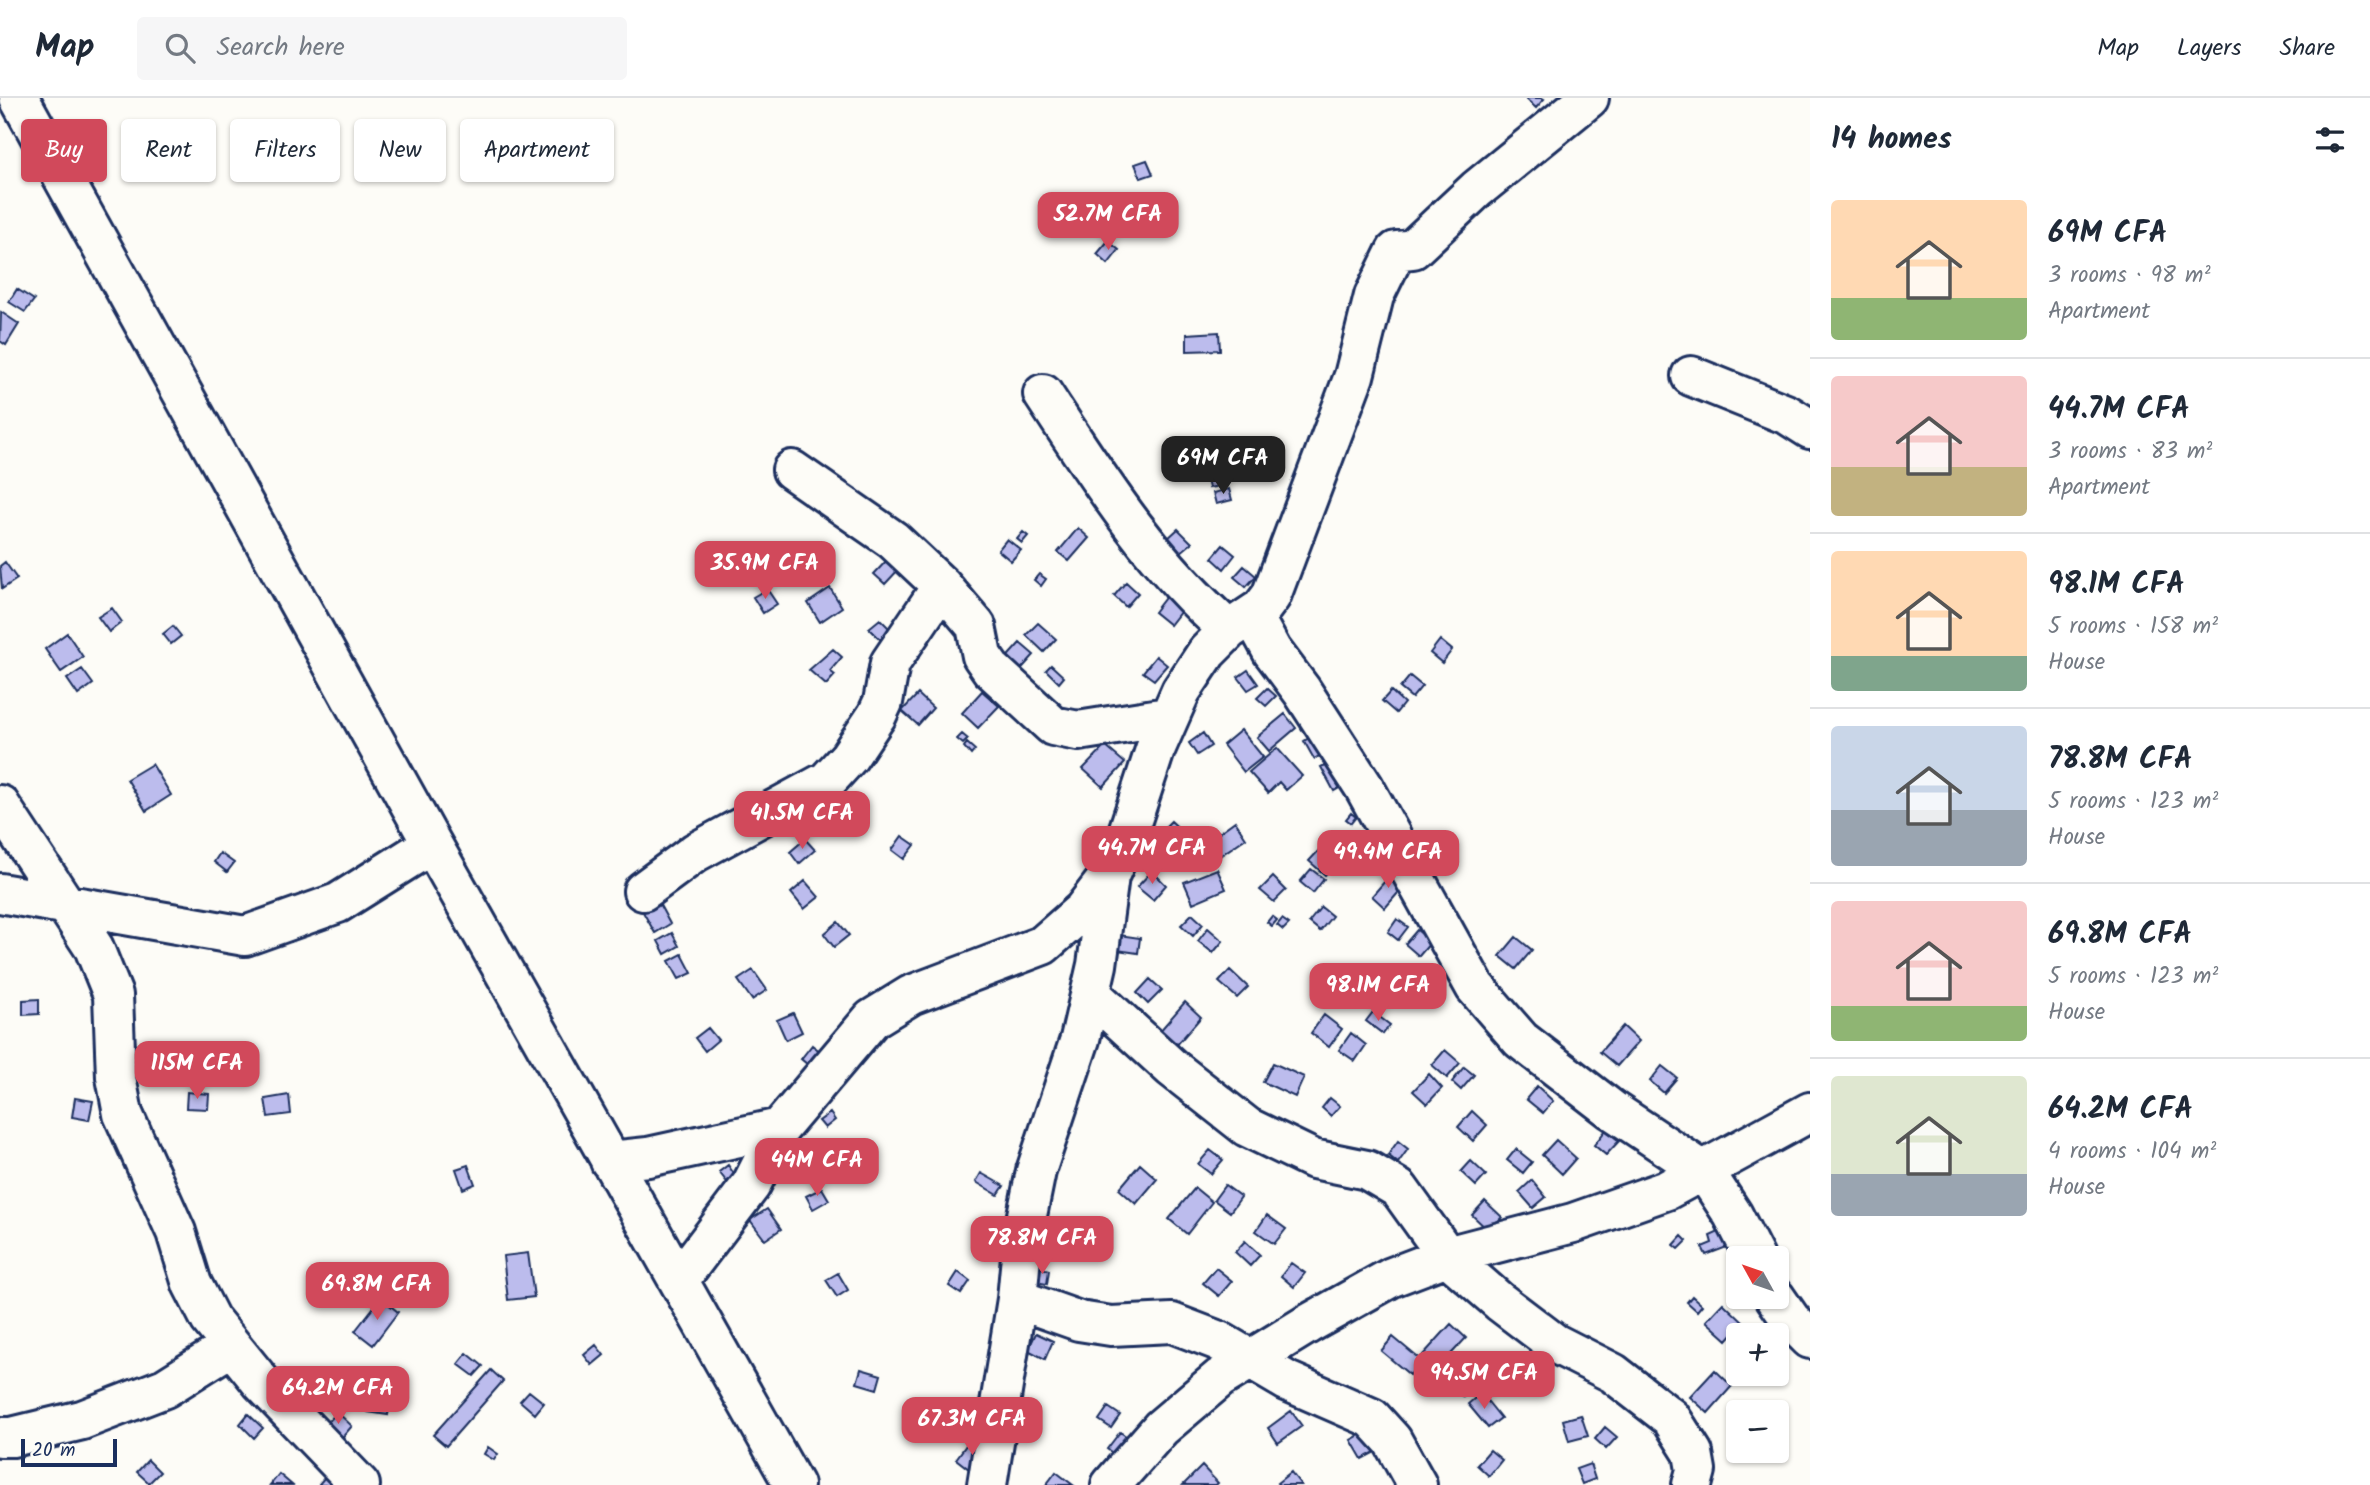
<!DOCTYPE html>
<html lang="en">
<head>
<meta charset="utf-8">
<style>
  :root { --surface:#fff; --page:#f6f6f7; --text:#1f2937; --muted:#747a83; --line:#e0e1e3; --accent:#d1495b }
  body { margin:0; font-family:Kalam,sans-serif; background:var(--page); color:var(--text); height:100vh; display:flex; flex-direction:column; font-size:26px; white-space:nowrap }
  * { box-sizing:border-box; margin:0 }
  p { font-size:23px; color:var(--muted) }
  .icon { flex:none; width:38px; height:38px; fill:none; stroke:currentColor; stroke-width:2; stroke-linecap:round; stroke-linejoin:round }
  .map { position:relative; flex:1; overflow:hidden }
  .details { display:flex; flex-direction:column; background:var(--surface); width:560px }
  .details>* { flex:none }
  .hud { position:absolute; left:21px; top:21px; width:665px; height:63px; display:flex; gap:14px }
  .needle { width:46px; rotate:310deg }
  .buttons { position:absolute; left:1726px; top:1148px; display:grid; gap:14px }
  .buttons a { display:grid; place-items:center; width:63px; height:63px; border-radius:7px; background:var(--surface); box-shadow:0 2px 5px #0004; font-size:35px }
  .scale { position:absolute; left:21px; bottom:18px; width:96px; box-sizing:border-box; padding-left:7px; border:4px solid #1b2f5e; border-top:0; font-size:19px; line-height:24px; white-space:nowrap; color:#1b2f5e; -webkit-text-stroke:5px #fdfcf7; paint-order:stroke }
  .price { position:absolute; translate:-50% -60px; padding:0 16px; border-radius:14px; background:var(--accent); color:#fff; font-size:23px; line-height:46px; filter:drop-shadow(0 2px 4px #0008) }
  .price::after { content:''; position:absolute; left:50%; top:42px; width:21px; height:16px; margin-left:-10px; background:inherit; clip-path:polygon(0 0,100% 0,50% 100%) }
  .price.current { background:#222; color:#fff }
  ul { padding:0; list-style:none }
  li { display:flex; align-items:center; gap:21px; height:175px; padding:0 21px }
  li+li { border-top:2px solid var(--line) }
  li span { display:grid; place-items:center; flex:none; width:196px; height:140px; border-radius:7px; color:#555 }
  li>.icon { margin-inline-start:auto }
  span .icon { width:84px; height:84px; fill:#fffc; stroke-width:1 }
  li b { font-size:30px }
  h2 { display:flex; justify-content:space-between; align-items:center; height:84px; padding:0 21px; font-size:30px }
  .pill { padding:0 24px; border-radius:7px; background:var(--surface); box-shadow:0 2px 5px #0004; font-size:24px; line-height:63px }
  .pill.current { background:var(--accent); color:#fff }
  header { display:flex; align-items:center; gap:42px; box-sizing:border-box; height:98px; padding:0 35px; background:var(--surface); border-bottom:2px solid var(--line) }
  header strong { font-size:33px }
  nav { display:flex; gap:38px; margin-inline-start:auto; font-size:24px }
  .search { width:490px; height:63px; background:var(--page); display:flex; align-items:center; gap:18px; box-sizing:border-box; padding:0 24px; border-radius:7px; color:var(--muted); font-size:26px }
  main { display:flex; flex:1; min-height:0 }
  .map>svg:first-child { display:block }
  .building { fill:#bcbced; stroke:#1b2f5e; stroke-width:2 }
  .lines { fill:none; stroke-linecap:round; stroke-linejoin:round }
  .minor-casing { stroke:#1b2f5e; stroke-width:44 }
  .minor { stroke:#fdfcf7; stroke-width:38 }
</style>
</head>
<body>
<header>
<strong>Map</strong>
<div class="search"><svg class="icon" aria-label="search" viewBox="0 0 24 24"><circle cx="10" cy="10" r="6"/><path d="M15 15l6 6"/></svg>Search here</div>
<nav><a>Map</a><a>Layers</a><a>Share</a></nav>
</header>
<main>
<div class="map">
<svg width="1810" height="1387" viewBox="0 0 1810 1387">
  <rect width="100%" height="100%" fill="#fdfcf7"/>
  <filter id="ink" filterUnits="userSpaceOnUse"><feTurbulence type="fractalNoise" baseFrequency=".0143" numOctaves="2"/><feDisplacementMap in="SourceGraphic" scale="14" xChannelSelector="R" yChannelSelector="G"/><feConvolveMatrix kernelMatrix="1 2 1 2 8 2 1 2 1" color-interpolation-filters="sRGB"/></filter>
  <g filter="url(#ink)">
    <path class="building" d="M1525 0H1542L1544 1 1536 10Z
      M1147 62 1153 76 1141 80 1135 66Z
      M1108 143 1119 152 1108 166 1097 156Z
      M17 191 34 202 25 214 9 204Z
      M1 214 19 226 6 247 0 243Z
      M1219 234 1220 252 1187 253V236Z
      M1222 378 1224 387 1209 390 1207 382Z
      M1229 391 1232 402 1216 406 1213 395Z
      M1078 430 1089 440 1069 463 1058 454Z
      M1178 431 1192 445 1180 455 1167 441Z
      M1023 434 1028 438 1022 445 1017 441Z
      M1007 441 1021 452 1011 463 998 452Z
      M1223 447 1235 457 1224 471 1212 460Z
      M889 460 900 470 885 486 874 476Z
      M5 464 17 481 2 491 0 468Z
      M1244 468 1256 478 1246 489 1234 479Z
      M1039 476 1046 481 1041 488 1034 482Z
      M1126 484 1138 495 1126 509 1114 498Z
      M830 490 842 509 820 524 808 505Z
      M767 491 777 506 763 515 753 499Z
      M1168 496 1184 509 1170 527 1154 514Z
      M112 510 122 524 109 534 98 519Z
      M880 521 890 531 880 541 869 530Z
      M1038 525 1056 541 1044 554 1026 537Z
      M173 528 181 538 171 546 163 536Z
      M67 535 83 559 61 574 45 551Z
      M1440 542 1452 552 1442 565 1430 555Z
      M1020 545 1034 557 1014 579 1000 567Z
      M833 551 842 559 830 573 835 577 826 587 809 572Z
      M1156 558 1167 567 1154 582 1143 574Z
      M1051 567 1064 579 1059 585 1046 572Z
      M82 571 93 586 78 597 67 581Z
      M1248 572 1258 586 1248 592 1238 579Z
      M1410 578 1422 588 1412 600 1400 590Z
      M1267 590 1276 598 1266 608 1257 600Z
      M982 593 999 608 978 630 962 615Z
      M1391 593 1404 605 1396 615 1382 603Z
      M918 596 933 610 918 627 902 613Z
      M1285 616 1296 630 1269 653 1257 639Z
      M1241 632 1263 659 1244 674 1223 647Z
      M1322 632 1333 651 1314 661 1304 643Z
      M1203 635 1211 648 1197 657 1189 645Z
      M962 636 968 641 963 646 957 641Z
      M967 645 975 652 971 657 964 649Z
      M1105 648 1125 665 1103 689 1083 671Z
      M1277 650 1302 678 1286 692 1279 684 1268 695 1249 674Z
      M1335 662 1348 685 1334 693 1321 669Z
      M152 666 171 697 146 713 127 681Z
      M1351 715 1356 719 1351 725 1346 721Z
      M1171 723 1184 735 1174 746 1160 734Z
      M1235 723 1246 740 1221 757 1210 741Z
      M902 738 915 747 904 761 892 752Z
      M805 741 815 752 799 766 790 754Z
      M1321 750 1337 764 1325 777 1309 763Z
      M220 755 234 765 227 774 214 764Z
      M1217 771 1226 791 1193 805 1184 784Z
      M1311 771 1324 781 1313 795 1300 784Z
      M1152 773 1166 787 1153 802 1137 789Z
      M1392 775 1405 787 1385 810 1372 798Z
      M1273 779 1286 792 1274 804 1260 792Z
      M805 783 819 799 804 811 791 795Z
      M655 798 670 826 655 835 639 807Z
      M1321 809 1332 818 1320 833 1309 824Z
      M1192 816 1203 826 1193 838 1181 827Z
      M1272 818 1277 822 1272 828 1267 824Z
      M1282 821 1289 826 1283 832 1277 827Z
      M1397 821 1408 829 1398 842 1388 834Z
      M838 824 849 837 834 849 824 836Z
      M1208 830 1223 843 1213 855 1198 843Z
      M1417 832 1431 844 1419 858 1405 846Z
      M672 835 679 848 665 856 658 843Z
      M1119 837 1140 840 1138 855 1117 852Z
      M1516 839 1532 852 1516 871 1500 858Z
      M682 856 692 875 679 881 669 863Z
      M753 872 767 892 752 902 738 882Z
      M1230 872 1248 889 1237 900 1219 884Z
      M1150 881 1162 892 1148 906 1137 895Z
      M1426 885 1439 897 1431 906 1418 894Z
      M39 901V916L23 917V902Z
      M1185 904 1201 919 1175 949 1159 934Z
      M1373 914 1390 927 1383 936 1366 923Z
      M793 915 802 934 786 942 777 922Z
      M1324 917 1342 931 1329 949 1311 935Z
      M1623 928 1639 943 1617 968 1600 954Z
      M708 930 718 942 705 953 695 940Z
      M1351 935 1366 947 1355 963 1339 952Z
      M812 947 826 958 814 972 801 961Z
      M1445 952 1460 965 1447 980 1432 967Z
      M1273 965 1304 979 1295 999 1263 984Z
      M1662 968 1677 980 1664 995 1650 983Z
      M1464 969 1474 977 1461 992 1452 984Z
      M1429 976 1442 990 1427 1006 1413 993Z
      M1537 988 1553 1003 1543 1015 1526 1001Z
      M187 994 209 996 208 1011 186 1010Z
      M289 997 291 1016 268 1019 265 1001Z
      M75 1000 93 1003 89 1022 72 1019Z
      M1330 1000 1340 1008 1331 1018 1322 1010Z
      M1472 1013 1487 1027 1473 1043 1458 1029Z
      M830 1015 835 1022 825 1030 819 1023Z
      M1606 1032 1619 1043 1606 1057 1594 1047Z
      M1556 1042 1576 1060 1562 1076 1542 1057Z
      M1398 1043 1408 1051 1398 1065 1388 1057Z
      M1516 1051 1532 1064 1523 1075 1507 1062Z
      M1210 1052 1223 1062 1211 1076 1198 1066Z
      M1471 1063 1486 1077 1476 1088 1461 1074Z
      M1140 1066 1157 1081 1136 1106 1119 1091Z
      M468 1067 475 1086 463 1091 456 1071Z
      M728 1067 738 1082 730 1088 719 1074Z
      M981 1075 1004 1088 998 1097 976 1084Z
      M1532 1082 1546 1099 1533 1110 1519 1094Z
      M1225 1087 1241 1099 1230 1114 1214 1102Z
      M822 1090 829 1102 813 1111 806 1098Z
      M1195 1090 1212 1104 1187 1136 1169 1121Z
      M1485 1103 1502 1119 1489 1133 1472 1117Z
      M767 1111 781 1131 765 1142 750 1122Z
      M1267 1117 1286 1131 1274 1146 1256 1133Z
      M1721 1133 1727 1149 1706 1157 1702 1149 1712 1145 1710 1138Z
      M1682 1138 1687 1143 1679 1151 1674 1147Z
      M1245 1143 1260 1157 1250 1168 1235 1154Z
      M528 1155 534 1199 508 1202 503 1158Z
      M1291 1165 1305 1175 1294 1189 1281 1178Z
      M1038 1169 1049 1172 1047 1186 1035 1184Z
      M1216 1170 1232 1183 1219 1198 1203 1185Z
      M958 1174 970 1183 961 1196 949 1188Z
      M838 1175 848 1192 837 1199 826 1182Z
      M1692 1198 1702 1207 1697 1213 1687 1204Z
      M381 1200 398 1214 373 1247 355 1233Z
      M1723 1205 1743 1224 1727 1242 1706 1223Z
      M1451 1226 1466 1240 1438 1270 1423 1257Z
      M1036 1235 1053 1243 1045 1261 1028 1252Z
      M1393 1239 1422 1263 1410 1277 1381 1253Z
      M596 1247 604 1257 592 1267 584 1257Z
      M467 1255 483 1268 474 1278 458 1266Z
      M1475 1265 1487 1277 1463 1299 1451 1286Z
      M861 1271 881 1277 877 1291 857 1285Z
      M491 1272 503 1283 446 1348 433 1337Z
      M1715 1272 1732 1288 1708 1315 1690 1299Z
      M350 1274 364 1285 351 1302 336 1290Z
      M529 1293 544 1305 535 1316 520 1303Z
      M370 1295 391 1298 388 1317 367 1314Z
      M1481 1295 1501 1320 1488 1330 1468 1306Z
      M1108 1309 1120 1317 1111 1330 1099 1322Z
      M1291 1313 1302 1328 1278 1345 1268 1330Z
      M337 1314 352 1328 340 1342 325 1328Z
      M248 1316 263 1330 254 1340 240 1326Z
      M1581 1317 1588 1338 1569 1343 1563 1322Z
      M1605 1329 1617 1339 1606 1351 1595 1341Z
      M1367 1333 1377 1353 1362 1361 1351 1342Z
      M1120 1334 1132 1342 1119 1360 1107 1351Z
      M969 1343 987 1357 974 1375 956 1361Z
      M488 1349 498 1356 494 1362 484 1356Z
      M1490 1352 1502 1362 1489 1378 1477 1367Z
      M148 1362 160 1374 149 1385 137 1374Z
      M1590 1366 1595 1381 1582 1386 1576 1371Z
      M1202 1368 1218 1385 1216 1387H1183Z
      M331 1372 334 1387H320L319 1386Z
      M1056 1374 1073 1387H1046Z
      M1291 1374 1301 1387H1279L1277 1385Z
      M279 1376 292 1387H270Z"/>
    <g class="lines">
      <g class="minor-casing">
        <path id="minor" d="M19 0 432 746 794 1387
          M1691 278 1788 317 1810 331
          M1043 296C1100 383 1150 463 1229 532
          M792 372 893 442 942 488 976 528 982 558 991 571 1053 628 1078 633 1167 619
          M1253 518 1272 553 1302 593 1364 689 1475 889 1521 942 1612 1012 1705 1074 1733 1117 1755 1160
          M0 707 94 850 113 897 116 979 123 1016 176 1134 192 1186 210 1221 261 1284 360 1387
          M643 793 696 754 827 683 849 659 877 617 883 604 890 565 942 488
          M0 795 245 838 338 805 432 746
          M1091 896 1172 970 1247 1029 1313 1061 1367 1072 1399 1091 1447 1158 1500 1204 1554 1245 1613 1275 1671 1320 1693 1355 1696 1372 1692 1387
          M610 1063 648 1059 780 1030
          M679 1182 751 1087 780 1030 872 921 911 897 1043 847 1083 812 1109 778
          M1775 1199 1791 1222 1810 1241
          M1017 1201 1079 1223 1111 1228 1172 1225 1219 1243 1287 1283 1372 1320 1392 1342 1417 1387
          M0 1339H12L82 1322 165 1290 230 1249
          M987 1387 1017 1201 1023 1137 1036 1073 1080 941 1097 867 1109 778 1126 740 1155 652 1181 593 1207 554 1229 532 1262 510 1271 498 1354 278 1374 198 1396 153 1413 151 1477 91 1589 0
          M1111 1387 1161 1330 1220 1280 1308 1226 1392 1179 1447 1158 1573 1125 1667 1092 1810 1014"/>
      </g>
      <use href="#minor" class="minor"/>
    </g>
  </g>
</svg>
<div class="buttons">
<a><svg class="needle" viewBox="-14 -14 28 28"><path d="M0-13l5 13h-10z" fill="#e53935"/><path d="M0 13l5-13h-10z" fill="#747a83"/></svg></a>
<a>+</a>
<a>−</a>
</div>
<div class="scale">20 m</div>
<b class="price" style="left:1108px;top:154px">52.7M CFA</b>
<b class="price current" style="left:1223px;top:398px">69M CFA</b>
<b class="price" style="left:765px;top:503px">35.9M CFA</b>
<b class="price" style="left:802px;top:753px">41.5M CFA</b>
<b class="price" style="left:1152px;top:788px">44.7M CFA</b>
<b class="price" style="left:1388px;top:792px">49.4M CFA</b>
<b class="price" style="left:1378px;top:925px">98.1M CFA</b>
<b class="price" style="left:197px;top:1003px">115M CFA</b>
<b class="price" style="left:817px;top:1100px">44M CFA</b>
<b class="price" style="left:1042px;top:1178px">78.8M CFA</b>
<b class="price" style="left:377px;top:1224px">69.8M CFA</b>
<b class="price" style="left:1484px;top:1313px">94.5M CFA</b>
<b class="price" style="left:338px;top:1328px">64.2M CFA</b>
<b class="price" style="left:972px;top:1359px">67.3M CFA</b>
<div class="hud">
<a class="pill current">Buy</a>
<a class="pill">Rent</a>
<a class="pill">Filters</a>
<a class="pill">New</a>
<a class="pill">Apartment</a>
</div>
</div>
<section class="details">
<h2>14 homes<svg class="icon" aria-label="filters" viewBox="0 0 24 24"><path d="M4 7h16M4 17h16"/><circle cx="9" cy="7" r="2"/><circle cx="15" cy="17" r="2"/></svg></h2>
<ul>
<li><span style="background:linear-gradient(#ffd9b3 70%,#8fb573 0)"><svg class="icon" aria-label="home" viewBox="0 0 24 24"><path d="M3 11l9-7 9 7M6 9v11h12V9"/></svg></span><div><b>69M CFA</b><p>3 rooms · 98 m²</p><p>Apartment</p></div></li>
<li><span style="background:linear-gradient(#f6c9c9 65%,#c2b280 0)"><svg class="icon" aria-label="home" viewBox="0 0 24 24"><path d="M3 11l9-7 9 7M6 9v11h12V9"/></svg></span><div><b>44.7M CFA</b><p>3 rooms · 83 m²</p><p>Apartment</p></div></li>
<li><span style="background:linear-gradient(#ffd9b3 75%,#7fa58c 0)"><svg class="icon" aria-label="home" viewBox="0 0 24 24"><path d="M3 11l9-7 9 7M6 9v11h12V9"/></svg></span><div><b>98.1M CFA</b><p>5 rooms · 158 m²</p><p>House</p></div></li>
<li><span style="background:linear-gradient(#c9d6e8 60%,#9aa5b1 0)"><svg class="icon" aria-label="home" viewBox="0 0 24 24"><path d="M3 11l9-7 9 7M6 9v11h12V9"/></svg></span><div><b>78.8M CFA</b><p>5 rooms · 123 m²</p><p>House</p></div></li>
<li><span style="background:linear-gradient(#f6c9c9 75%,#8fb573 0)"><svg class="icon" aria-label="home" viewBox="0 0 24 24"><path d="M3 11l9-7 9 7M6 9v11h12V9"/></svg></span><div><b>69.8M CFA</b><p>5 rooms · 123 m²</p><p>House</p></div></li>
<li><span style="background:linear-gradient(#dfe7d0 70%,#9aa5b1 0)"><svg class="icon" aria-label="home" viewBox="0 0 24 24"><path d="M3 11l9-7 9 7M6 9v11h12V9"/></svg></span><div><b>64.2M CFA</b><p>4 rooms · 104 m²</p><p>House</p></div></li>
</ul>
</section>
</main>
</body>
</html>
